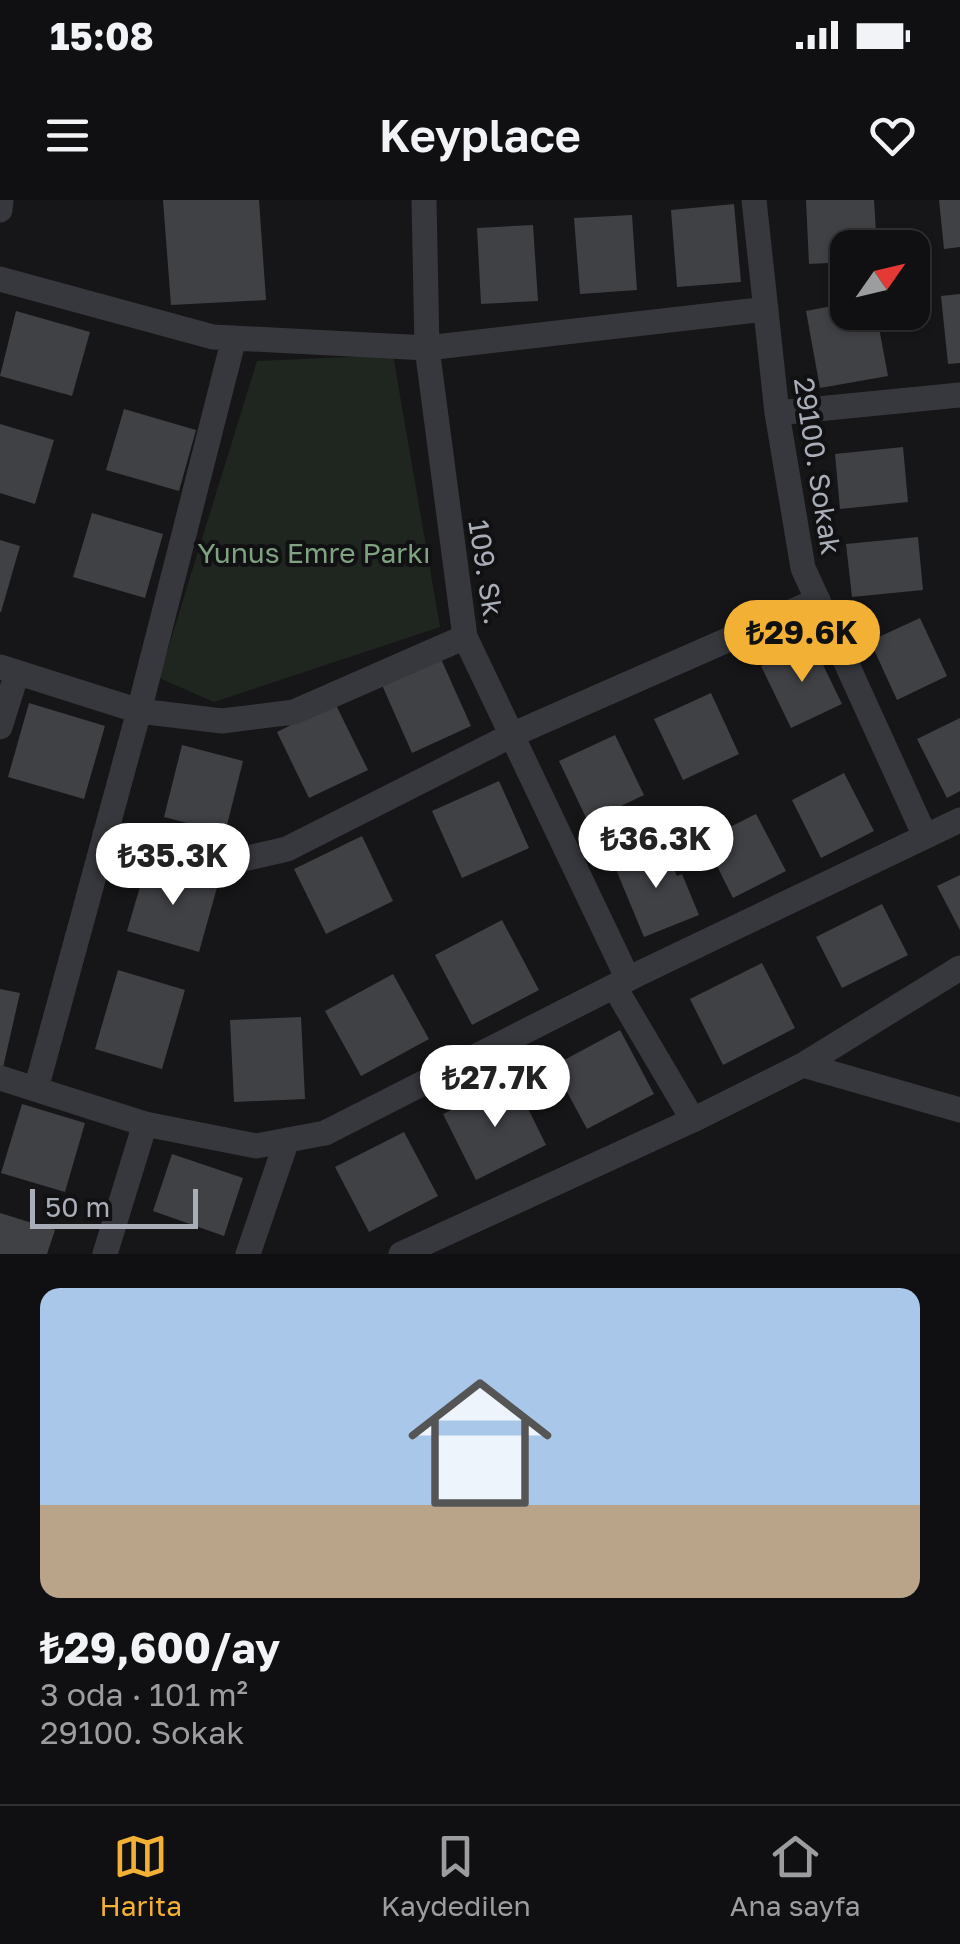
<!DOCTYPE html>
<html lang="tr">
<head>
<meta charset="utf-8">
<style>
  :root { --surface:#101012; --page:#1e1e20; --text:#f1f3f6; --muted:#9c9d9f; --line:#303032; --accent:#f2b134 }
  body { margin:0; font-family:"Golos Text",sans-serif; background:var(--page); color:var(--text); height:100vh; display:flex; flex-direction:column; font-size:38px; white-space:nowrap }
  * { box-sizing:border-box; margin:0 }
  p { font-size:32px; color:var(--muted) }
  .icon { flex:none; width:55px; height:55px; fill:none; stroke:currentColor; stroke-width:2; stroke-linecap:round; stroke-linejoin:round }
  .map { position:relative; height:1054px; overflow:hidden }
  .side { display:flex; flex-direction:column; background:var(--surface); flex:1 }
  .side>* { flex:none }
  .needle { width:65px; rotate:56deg }
  .controls { position:absolute; left:830px; top:30px; display:grid; gap:20px }
  .controls a { display:grid; place-items:center; width:100px; height:100px; border-radius:20px; background:var(--surface); box-shadow:0 2px 8px #0004,0 0 0 2px var(--line); font-size:50px }
  .scale { position:absolute; left:30px; bottom:25px; width:168px; box-sizing:border-box; padding-left:10px; border:5px solid #a8adb8; border-top:0; font-size:28px; line-height:35px; white-space:nowrap; color:#a8adb8; -webkit-text-stroke:8px #111113; paint-order:stroke }
  .price { position:absolute; translate:-50% -85px; padding:0 22px; border-radius:35px; background:#fff; color:#222; font-size:32px; line-height:65px; filter:drop-shadow(0 2px 5px #0008) }
  .price::after { content:''; position:absolute; left:50%; top:60px; width:30px; height:22px; margin-left:-15px; background:inherit; clip-path:polygon(0 0,100% 0,50% 100%) }
  .price.selected { background:var(--accent); color:#111 }
  ul { padding:0; list-style:none }
  li { display:grid; align-content:center; gap:20px; height:530px; padding:0 40px }
  li span { display:grid; place-items:center; height:310px; border-radius:20px; color:#555 }
  li>.icon { margin-inline-start:auto }
  span .icon { width:180px; height:180px; fill:#fffc; stroke-width:1 }
  li b { font-size:42px }
  .status { display:flex; justify-content:space-between; align-items:center; height:70px; padding:0 50px; background:var(--surface); direction:ltr }
  .status svg { height:28px; fill:currentColor }
  header { display:flex; justify-content:space-between; align-items:center; height:130px; padding:0 40px; background:var(--surface); font-size:45px; font-weight:600 }
  .dock { display:flex; justify-content:space-around; align-items:center; height:140px; border-top:2px solid var(--line); background:var(--surface); font-size:28px; color:var(--muted) }
  .dock a { display:grid; justify-items:center; gap:5px }
  .dock .selected { color:var(--accent) }
  .map>svg:first-child { display:block }
  .green { fill:#1e261f }
  .building { fill:#404145 }
  .lines { fill:none; stroke-linecap:round; stroke-linejoin:round }
  .street { stroke:#37383d; stroke-width:25 }
  .labels { text-anchor:middle; dominant-baseline:central; stroke-width:8; stroke-linejoin:round; paint-order:stroke }
  .street-label { font-size:28px; fill:#a8adb8; stroke:#111113 }
  .park-label { font-size:28px; fill:#7fa381; stroke:#111113 }
</style>
</head>
<body>
<div class="status"><b>15:08</b><svg viewBox="0 0 49 12"><path d="M0 12V9h3v3zM5 12V6h3v6zM10 12V3h3v9zM15 12V0h3v12zM26 1h20v11H26zM47 4h2v5h-2z"/></svg></div>
<header><svg class="icon" aria-label="menu" viewBox="0 0 24 24"><path d="M4 6h16M4 12h16M4 18h16"/></svg>Keyplace<svg class="icon" aria-label="heart" viewBox="0 0 24 24"><path d="M12 20l-8-8c-3-5 5-10 8-4 3-6 11-1 8 4z"/></svg></header>
<div class="map">
<svg width="960" height="1054" viewBox="0 0 960 1054">
  <rect width="100%" height="100%" fill="#161618"/>
  <path class="green" d="M393 155 440 427 214 502 159 478 257 161Z"/>
  <path class="building" d="M163 0H259L266 100 171 105Z
    M806 0H874L877 48H848V62L809 64Z
    M939 0H960V47L944 49Z
    M734 4 741 82 677 87 671 10Z
    M632 15 637 90 580 94 574 18Z
    M533 25 538 101 481 104 477 28Z
    M960 94V163L948 164 941 96Z
    M848 103V112H876L888 176 820 188 806 111Z
    M16 111 90 132 72 196 0 176Z
    M124 209 196 230 179 291 106 270Z
    M0 224 54 240 35 304 0 293Z
    M903 247 908 302 840 309 835 254Z
    M92 313 163 334 145 398 73 377Z
    M918 337 923 390 852 397 846 344Z
    M0 340 20 346 1 412H0Z
    M920 418 947 476 897 500 870 441Z
    M812 442 842 504 791 528 761 466Z
    M441 459 471 526 412 553 382 485Z
    M711 493 739 554 683 580 654 519Z
    M29 503 105 526 84 599 8 577Z
    M335 503 368 570 309 598 277 532Z
    M960 518V591L947 598 917 539Z
    M615 535 644 595 588 622 559 561Z
    M182 545 243 561 225 633 164 617Z
    M844 573 874 631 821 658 792 600Z
    M499 581 529 648 462 678 432 611Z
    M756 614 786 671 733 698 704 640Z
    M362 636 393 701 326 734 294 669Z
    M648 646 651 652 664 646 677 676 682 674 699 715 644 737 615 667 633 660 630 654Z
    M147 663 218 684 199 752 127 731Z
    M960 675V730L937 686Z
    M882 704 908 755 842 788 816 737Z
    M502 720 539 790 472 825 435 755Z
    M762 763 795 828 723 865 690 799Z
    M118 770 185 790 162 869 95 849Z
    M393 774 429 839 361 876 325 811Z
    M0 789 20 793 2 872H0Z
    M301 817 305 899 234 902 230 820Z
    M620 830 654 894 587 929 553 866Z
    M514 880 546 945 476 980 443 914Z
    M22 904 85 923 65 992 1 973Z
    M404 932 438 996 369 1032 335 967Z
    M172 954 243 978 224 1036 153 1011Z
    M0 1013 55 1030 47 1054H0Z"/>
  <g class="lines">
    <path class="street" d="M424 0 427 148 465 437 628 779
      M754 0 777 213 803 368 925 636
      M0 10 1 0
      M0 79 213 137 427 148 766 109
      M777 213 960 195
      M0 467 139 511 222 521 294 512 465 437
      M0 527 17 473
      M105 634 209 667 287 649 514 534 818 400
      M803 865 960 768
      M0 878 145 924 256 946 325 933 636 775 960 620
      M36 889 139 511 234 138
      M693 920 803 865 960 910
      M105 1054 145 924
      M248 1054 287 940
      M401 1054 693 920 614 786"/>
  </g>
  <g class="labels">
    <g class="street-label">
      <text transform="translate(818 266) rotate(81)">29100. Sokak</text>
      <text transform="translate(487 372) rotate(81)">109. Sk.</text>
    </g>
    <g class="park-label">
      <text x="314" y="352">Yunus Emre Parkı</text>
    </g>
  </g>
</svg>
<div class="controls">
<a><svg class="needle" viewBox="-14 -14 28 28"><path d="M0-13l5 13h-10z" fill="#e53935"/><path d="M0 13l5-13h-10z" fill="#9c9d9f"/></svg></a>
</div>
<div class="scale">50 m</div>
<b class="price selected" style="left:802px;top:485px">₺29.6K</b>
<b class="price" style="left:656px;top:691px">₺36.3K</b>
<b class="price" style="left:173px;top:708px">₺35.3K</b>
<b class="price" style="left:495px;top:930px">₺27.7K</b>
</div>
<section class="side">
<ul>
<li><span style="background:linear-gradient(#a9c7e8 70%,#b9a48a 0)"><svg class="icon" aria-label="home" viewBox="0 0 24 24"><path d="M3 11l9-7 9 7M6 9v11h12V9"/></svg></span><div><b>₺29,600/ay</b><p>3 oda · 101 m²</p><p>29100. Sokak</p></div></li>
</ul>
</section>
<nav class="dock">
<a class="selected"><svg class="icon" aria-label="map" viewBox="0 0 24 24"><path d="M3 6l6-2 6 2 6-2v14l-6 2-6-2-6 2zM9 4v14M15 6v14"/></svg>Harita</a>
<a><svg class="icon" aria-label="saved" viewBox="0 0 24 24"><path d="M7 4h10v16l-5-4-5 4z"/></svg>Kaydedilen</a>
<a><svg class="icon" aria-label="home" viewBox="0 0 24 24"><path d="M3 11l9-7 9 7M6 9v11h12V9"/></svg>Ana sayfa</a>
</nav>
</body>
</html>
